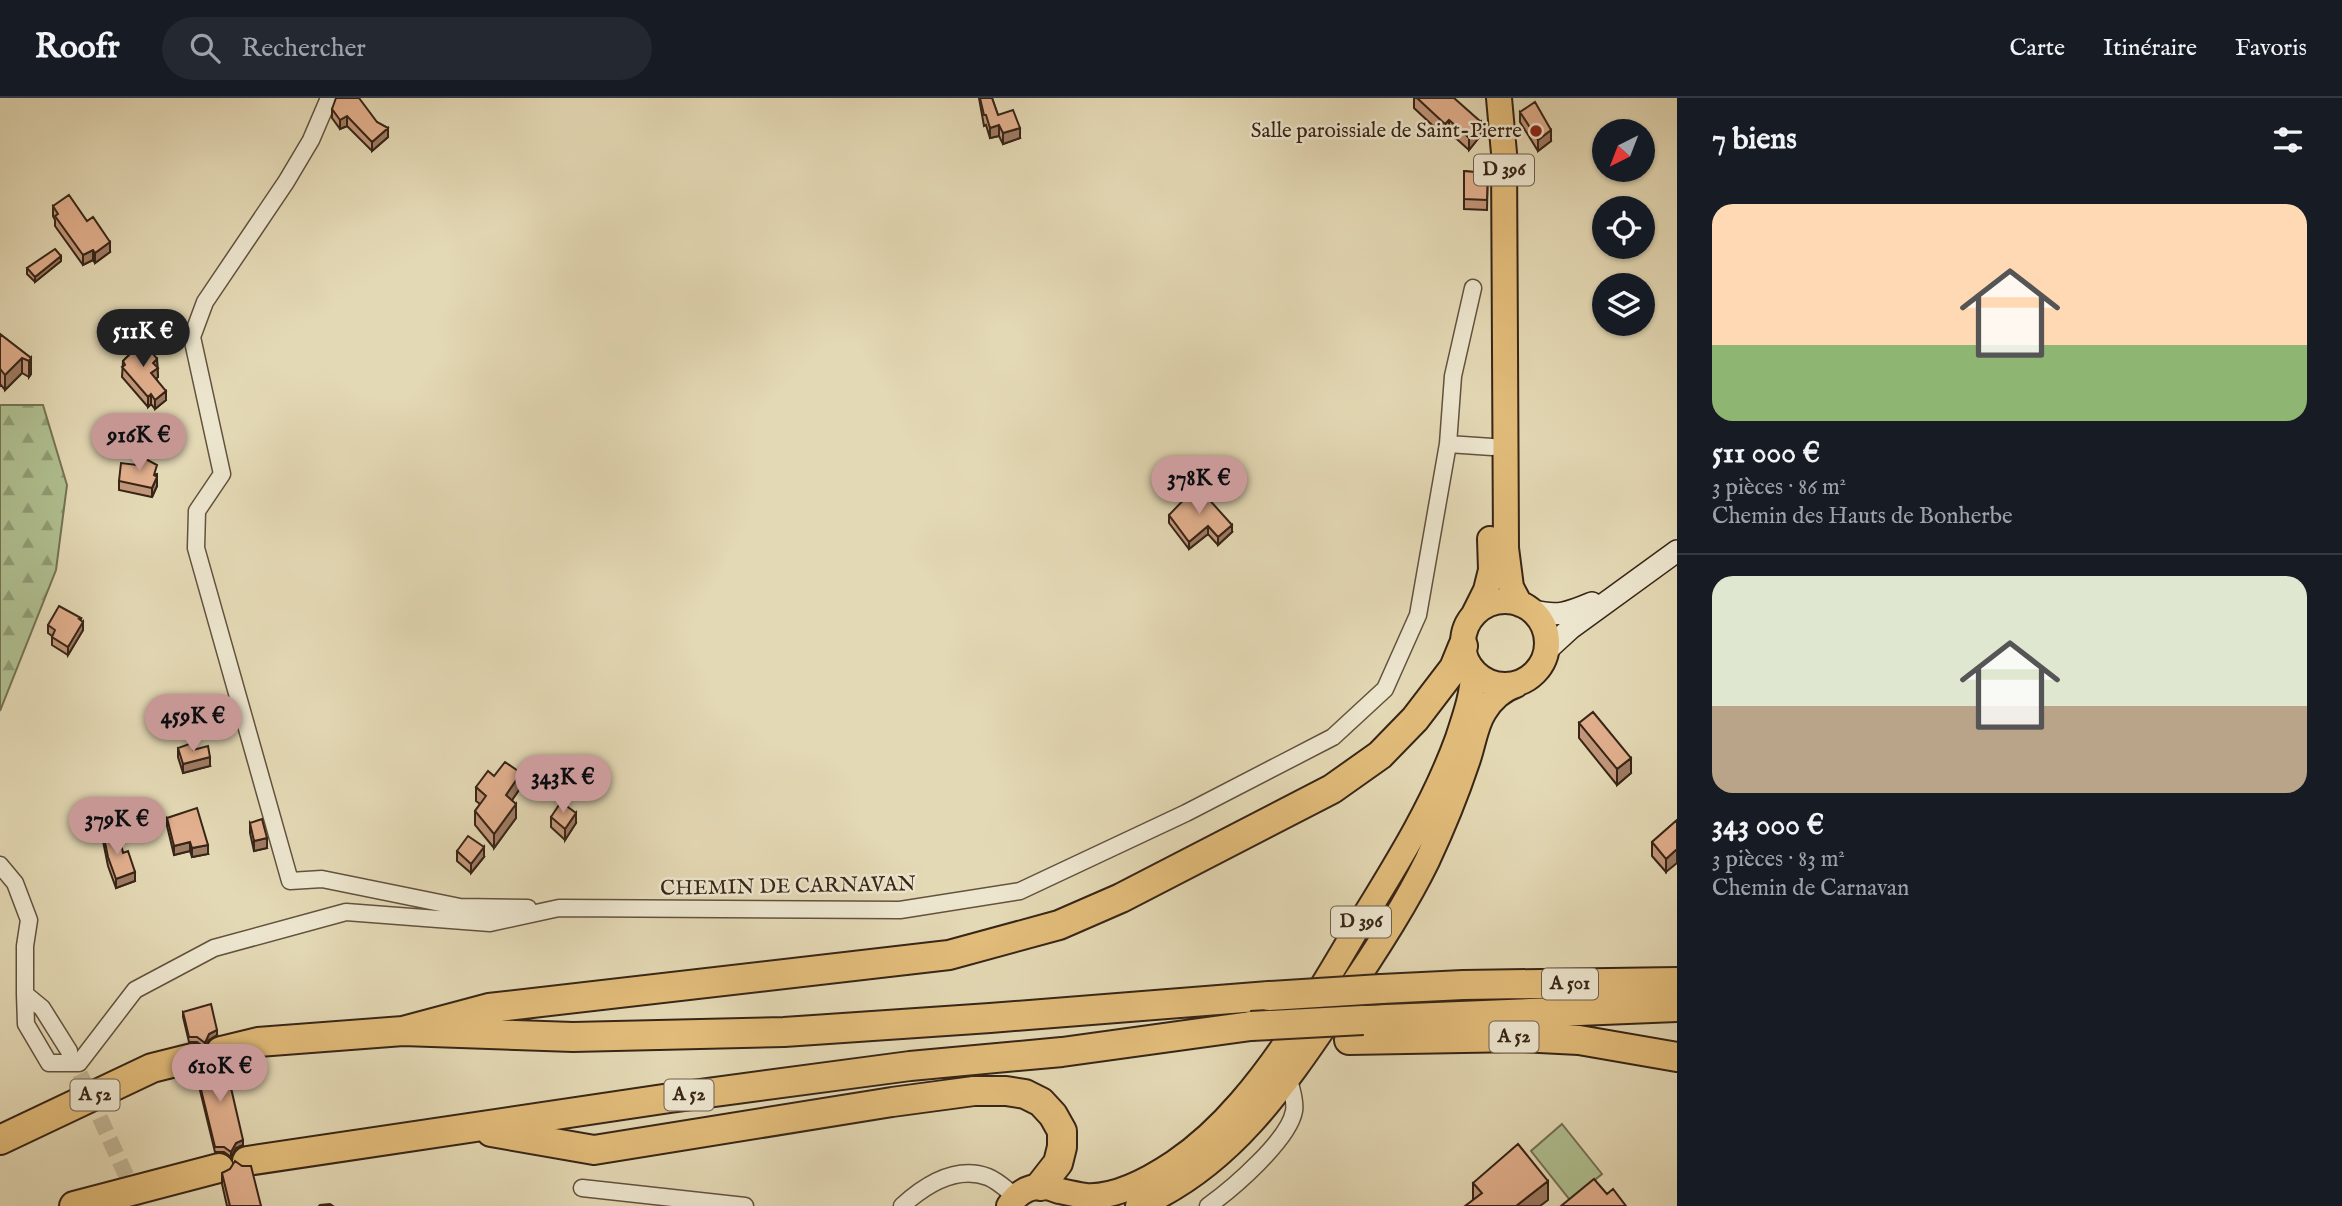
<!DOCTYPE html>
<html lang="fr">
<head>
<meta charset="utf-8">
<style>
  :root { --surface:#171b24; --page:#242831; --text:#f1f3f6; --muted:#9ea1a6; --line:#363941; --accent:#c59692 }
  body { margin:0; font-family:"IM FELL English",serif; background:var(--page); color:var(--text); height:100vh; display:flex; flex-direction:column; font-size:26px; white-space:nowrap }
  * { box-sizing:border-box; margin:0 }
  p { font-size:23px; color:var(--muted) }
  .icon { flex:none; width:38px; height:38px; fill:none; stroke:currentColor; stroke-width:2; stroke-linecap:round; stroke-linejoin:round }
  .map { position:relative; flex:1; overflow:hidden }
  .details { display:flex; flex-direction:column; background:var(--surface); width:665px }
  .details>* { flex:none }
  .needle { width:46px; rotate:222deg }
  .fabs { position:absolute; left:1592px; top:21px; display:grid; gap:14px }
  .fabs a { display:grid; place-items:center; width:63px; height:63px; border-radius:50%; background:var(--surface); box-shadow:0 2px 5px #0004; font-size:35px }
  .price { position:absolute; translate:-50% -60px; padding:0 16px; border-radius:24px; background:var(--accent); color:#111; font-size:23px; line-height:46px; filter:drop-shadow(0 2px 4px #0008) }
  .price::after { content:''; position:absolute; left:50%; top:42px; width:21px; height:16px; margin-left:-10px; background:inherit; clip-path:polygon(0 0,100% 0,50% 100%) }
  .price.selected { background:#222; color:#fff }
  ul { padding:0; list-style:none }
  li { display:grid; align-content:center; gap:14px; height:371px; padding:0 35px }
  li+li { border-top:2px solid var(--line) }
  li span { display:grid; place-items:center; height:217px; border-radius:21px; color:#555 }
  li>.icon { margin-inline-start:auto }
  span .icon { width:126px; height:126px; fill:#fffc; stroke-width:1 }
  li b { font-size:30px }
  h2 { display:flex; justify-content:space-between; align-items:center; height:84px; padding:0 35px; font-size:30px }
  header { display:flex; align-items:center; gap:42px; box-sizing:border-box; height:98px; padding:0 35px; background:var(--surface); border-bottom:2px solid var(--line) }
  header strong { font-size:33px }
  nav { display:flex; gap:38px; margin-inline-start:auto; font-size:24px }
  .search { width:490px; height:63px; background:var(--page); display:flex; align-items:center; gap:18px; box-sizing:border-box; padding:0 24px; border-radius:38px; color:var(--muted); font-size:26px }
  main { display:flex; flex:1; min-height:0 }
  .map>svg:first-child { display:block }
  .forest { fill:url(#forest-firs); stroke:#747254; stroke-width:2 }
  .garden { fill:#b0c091; stroke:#747254; stroke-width:2 }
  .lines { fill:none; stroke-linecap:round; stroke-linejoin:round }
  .street-tunnel { stroke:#c1b595; stroke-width:16; stroke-dasharray:16 8; stroke-linecap:butt }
  .street-casing { stroke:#62523e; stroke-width:19 }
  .secondary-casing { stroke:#372517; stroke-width:24 }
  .primary-casing { stroke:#372517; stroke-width:28 }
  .highway-casing { stroke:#372517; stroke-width:32 }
  .street { stroke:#ede6cf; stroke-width:16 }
  .secondary { stroke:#ede6cf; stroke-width:21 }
  .primary { stroke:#e2bc7a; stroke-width:24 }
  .highway { stroke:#e2bc7a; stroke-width:28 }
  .highway-bridge-casing { stroke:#372517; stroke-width:32; stroke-linecap:butt }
  .highway-bridge { stroke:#e2bc7a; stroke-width:28 }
  .wall { fill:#c2977a; stroke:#372517; stroke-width:2 }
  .shaded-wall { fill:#9e7b63; stroke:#372517; stroke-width:2 }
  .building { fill:#e2b08e; stroke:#372517; stroke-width:2 }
  .poi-dot { fill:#8f2418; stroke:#ede6cf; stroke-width:2.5 }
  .labels { text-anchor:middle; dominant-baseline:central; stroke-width:5; stroke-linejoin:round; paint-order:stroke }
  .shield { fill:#ede6cf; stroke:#6e5f4e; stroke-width:2 }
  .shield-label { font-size:19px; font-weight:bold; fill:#372517 }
  .poi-label { font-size:21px; fill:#372517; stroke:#ede6cf; text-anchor:end }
  .street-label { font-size:21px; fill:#372517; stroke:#ede6cf }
</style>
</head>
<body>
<header>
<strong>Roofr</strong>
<div class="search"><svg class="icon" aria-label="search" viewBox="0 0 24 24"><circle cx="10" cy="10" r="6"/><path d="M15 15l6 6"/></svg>Rechercher</div>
<nav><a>Carte</a><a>Itinéraire</a><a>Favoris</a></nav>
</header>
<main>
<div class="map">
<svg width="1677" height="1108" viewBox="0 0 1677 1108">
  <defs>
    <pattern id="forest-firs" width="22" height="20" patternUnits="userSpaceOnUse" patternTransform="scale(1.75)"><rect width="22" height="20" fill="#b0c091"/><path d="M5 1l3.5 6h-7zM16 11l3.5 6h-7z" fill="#909c75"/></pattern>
  </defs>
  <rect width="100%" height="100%" fill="#e4d9b5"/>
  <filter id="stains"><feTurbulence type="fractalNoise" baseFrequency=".00286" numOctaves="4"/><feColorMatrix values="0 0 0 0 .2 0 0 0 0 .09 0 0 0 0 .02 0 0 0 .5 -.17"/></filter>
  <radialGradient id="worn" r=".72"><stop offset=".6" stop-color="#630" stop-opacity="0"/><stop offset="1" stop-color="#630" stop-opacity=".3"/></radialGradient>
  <path class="forest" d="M0 307H43L67 387 56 472 0 613Z"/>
  <path class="garden" d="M1562 1026 1602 1076 1570 1102 1531 1053Z"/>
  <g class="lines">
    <path class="street-tunnel" d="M70 954 140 1108"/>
    <g class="street-casing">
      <path id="street" d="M329 0 311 42 286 84 205 204 192 239 222 376 197 413 196 450 290 783 322 781 460 809 528 810
        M1448 346 1453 278 1473 190
        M0 767 15 785 29 822 25 848V896L42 910 69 953
        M25 896 26 926 49 965H79L135 892 214 850 346 814 490 825 559 810 900 812 1020 793 1186 715 1333 639 1385 591 1418 517 1448 346 1492 349
        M582 1090 745 1108
        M902 1108C925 1087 956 1067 988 1079 998 1083 1007 1092 1015 1098
        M1208 1108C1232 1091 1289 1042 1294 1013 1296 1003 1291 991 1289 981"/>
    </g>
    <g class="secondary-casing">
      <path id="secondary" d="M1533 513C1559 519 1568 515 1592 505
        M1547 552 1571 530 1677 453"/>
    </g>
    <g class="primary-casing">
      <path id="primary" d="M1499 0 1504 55 1506 450 1511 489 1520 506
        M1463 545a42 42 0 1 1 84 0a42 42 0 1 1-84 0Z
        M1474 516 1486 492 1491 472 1490 441
        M1060 1093C1069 1095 1078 1097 1086 1098 1117 1100 1150 1081 1174 1065 1199 1048 1222 1026 1241 1004 1286 952 1321 891 1356 832 1394 770 1433 709 1458 640 1465 618 1473 597 1473 574
        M1009 1108C1021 1089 1039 1084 1059 1093
        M1138 1108C1232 1068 1286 985 1341 904 1372 859 1403 812 1427 763 1442 731 1456 697 1467 664 1473 648 1475 628 1484 614 1491 602 1503 591 1516 587"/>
    </g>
    <g class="highway-casing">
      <path id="highway" d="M1381 891 1463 887 1677 884
        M1363 922 1677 909
        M403 933 489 910 949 857 1059 827 1121 800 1332 691 1380 657 1415 621 1454 570 1463 548
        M1349 942 1520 939 1579 942 1677 959
        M221 953 258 944 403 933 573 939 784 934 990 920 1269 898
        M491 1034 594 1052 892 1004 974 993H1006L1025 996 1041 1004 1053 1017 1062 1033V1049L1058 1065 1040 1088
        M0 1042 152 970 192 960
        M247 1063 670 1000 910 968 1062 954 1251 928
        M74 1108 219 1070"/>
    </g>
    <use href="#street" class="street"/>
    <use href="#secondary" class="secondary"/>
    <use href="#primary" class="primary"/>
    <use href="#highway" class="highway"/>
    <g class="highway-bridge-casing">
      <path id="highway-bridge" d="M1269 898 1381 891
        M1251 928 1363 922"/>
    </g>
    <use href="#highway-bridge" class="highway-bridge"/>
  </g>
  <path class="wall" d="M979 0H992L998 17 1020 40 1003 46 999 38 990 40 986 27 984 28Z
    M1414 0H1454L1481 37 1469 52 1449 34 1445 39 1414 10Z
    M332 11 377 24 388 39 372 53 347 28 340 31 332 20Z
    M1520 14 1551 43 1538 53 1520 24Z
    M1488 67 1487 112 1464 111V73L1474 74Z
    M53 108 110 154 95 165 93 162 83 167 55 128V122L53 118Z
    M61 163 35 184 27 176V170Z
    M0 236 31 260V276L29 279 22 275 5 292 1 287 0 288Z
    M128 247 142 248 157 261 158 279 156 280 166 302 155 311 151 306 148 309 122 279 123 263 129 257Z
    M157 376V388L152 399 119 392V383Z
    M1169 417 1232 434 1218 447 1208 436 1189 451 1169 425Z
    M81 522 83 532 68 557 52 547V538L48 535V527Z
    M1579 625 1631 675 1617 687 1579 640Z
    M178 650 193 652 210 668 183 675 178 659Z
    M494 678 521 689 512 702 516 720 494 750 475 727V713L480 706 476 703V689Z
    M551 719 576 725 565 742 551 729Z
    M167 720 208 756 192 759 190 753 174 757 167 728Z
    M1677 722 1666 774 1652 758V744Z
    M250 725 267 750 254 753 250 735Z
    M102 730 117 752 123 755 135 783 116 790 108 768 102 738Z
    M457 753 484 759 471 775 457 763Z
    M183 914 217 937 209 942 205 950 197 944H189L183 919Z
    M196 971 243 1047 236 1050 231 1059 224 1054H215L196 976Z
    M242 1068 261 1108H227L222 1086V1075Z
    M1473 1085 1548 1102H1473Z"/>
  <path class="shaded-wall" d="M347 18V28L340 31V22Z
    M1449 22V34L1445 39V26Z
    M1481 24V37L1469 52V40Z
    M999 27V38L990 40V30Z
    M388 30V39L372 53V44Z
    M1020 30V40L1003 46V35Z
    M1551 32V43L1538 53V42Z
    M110 144V154L95 165V155Z
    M93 152V162L83 167V157Z
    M61 158V163L35 184V179Z
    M22 260V275L5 292V277Z
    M31 260V276L29 279V263Z
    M157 261 158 279 151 284V275L153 265Z
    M166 293V302L155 311V302Z
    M151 296V306L148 309V299Z
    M157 379V388L152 399V390Z
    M1232 427V434L1218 447V439Z
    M1208 428V436L1189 451V444Z
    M81 520V527L83 524V532L68 557V549Z
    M210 659V668L183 675V666Z
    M1631 660V675L1617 687V671Z
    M521 675V689L506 711V697Z
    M516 706V720L494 750V736Z
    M576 715V725L565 742V731Z
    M267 740V750L254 753V743Z
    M190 744V753L174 757V748Z
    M208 747V756L192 759V750Z
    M484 749V759L471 775V766Z
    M1677 751V765L1666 774V761Z
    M135 774V783L116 790V781Z
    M217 932V937L209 942 205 950V945L209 936Z
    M243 1042V1047L236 1050 231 1059V1054L236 1045Z
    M1548 1083V1102L1540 1108H1516Z"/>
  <path class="building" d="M336 0H359L377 24 388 30 372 44 347 18 340 22 332 11Z
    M980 0H992L998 17 1013 12 1020 30 1003 35 999 27 990 30 986 17H984Z
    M1417 0H1454L1481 24 1469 40 1449 22 1445 26Z
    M1535 4 1551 32 1538 42 1520 14Z
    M1475 65 1488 67 1487 102 1464 101V73L1474 74Z
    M69 97 87 123 93 119 110 144 95 155 93 152 83 157 55 118 58 116 53 108Z
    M55 151 61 158 35 179 27 170Z
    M0 236 31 260 29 263 22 260 5 277 1 272 0 273Z
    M136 241 142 248 145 245 157 261 153 265 158 270 151 275 166 293 155 302 151 296 148 299 122 269 125 267 123 263 132 254 128 247Z
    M140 358 157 367 154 377 157 379 152 390 119 383 121 365 137 367Z
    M1197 388 1232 427 1218 439 1208 428 1189 444 1169 417Z
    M59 508 81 520 79 521 83 524 68 549 52 539 55 532 48 527Z
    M1593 614 1631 660 1617 671 1579 625Z
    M192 645 193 652 208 648 210 659 183 666 178 650Z
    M505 664 521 675 506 697 516 706 494 736 475 713 486 698 476 689 488 673 494 678Z
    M561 704 576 715 565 731 551 719Z
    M197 710 208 747 192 750 190 744 174 748 167 720Z
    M262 721 267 740 254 743 250 725Z
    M1677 722V751L1666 761 1652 744Z
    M108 728 117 752 122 750 123 755 128 753 135 774 116 781 108 759 102 730Z
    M468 738 484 749 471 766 457 753Z
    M211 906 217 932 209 936 205 945 197 939H189L183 914Z
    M208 958 216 964H225L243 1042 236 1045 231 1054 224 1049H215L196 971 204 966Z
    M1518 1046 1548 1083 1516 1108H1465L1482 1095 1473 1085Z
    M235 1063 242 1068H251L261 1108H230L222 1075 230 1071Z
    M1594 1081 1607 1096 1613 1091 1626 1108H1561Z
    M330 1106 333 1108H319L320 1107Z"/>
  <circle class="poi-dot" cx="1536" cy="33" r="7"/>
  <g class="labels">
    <g class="shield">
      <rect x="1474" y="56.5" width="60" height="31" rx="5"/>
      <rect x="1331" y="808.5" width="60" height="31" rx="5"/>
      <rect x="1542" y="870.5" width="56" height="31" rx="5"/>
      <rect x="1489.5" y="923.5" width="49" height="31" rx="5"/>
      <rect x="70.5" y="981.5" width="49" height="31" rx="5"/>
      <rect x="664.5" y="981.5" width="49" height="31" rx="5"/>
    </g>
    <g class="shield-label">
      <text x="1504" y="72">D 396</text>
      <text x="1361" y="824">D 396</text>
      <text x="1570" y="886">A 501</text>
      <text x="1514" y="939">A 52</text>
      <text x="95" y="997">A 52</text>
      <text x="689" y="997">A 52</text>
    </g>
    <g class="poi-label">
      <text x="1522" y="33">Salle paroissiale de Saint-Pierre</text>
    </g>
    <g class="street-label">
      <text transform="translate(788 789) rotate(-1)">CHEMIN DE CARNAVAN</text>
    </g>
  </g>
  <rect width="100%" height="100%" filter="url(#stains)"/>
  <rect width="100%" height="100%" fill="url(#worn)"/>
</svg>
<div class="fabs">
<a><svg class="needle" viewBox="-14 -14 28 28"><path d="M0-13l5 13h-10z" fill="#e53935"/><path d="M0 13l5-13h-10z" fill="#9ea1a6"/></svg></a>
<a><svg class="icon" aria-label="locate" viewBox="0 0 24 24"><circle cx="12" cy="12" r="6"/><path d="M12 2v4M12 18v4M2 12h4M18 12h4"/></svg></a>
<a><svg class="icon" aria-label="layers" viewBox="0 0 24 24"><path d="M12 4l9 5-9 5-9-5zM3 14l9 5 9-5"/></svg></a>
</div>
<b class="price selected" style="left:143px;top:271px">511K €</b>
<b class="price" style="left:139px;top:375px">916K €</b>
<b class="price" style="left:1199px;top:418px">378K €</b>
<b class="price" style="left:193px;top:656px">459K €</b>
<b class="price" style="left:563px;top:717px">343K €</b>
<b class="price" style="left:117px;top:759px">379K €</b>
<b class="price" style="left:220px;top:1006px">610K €</b>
</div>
<section class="details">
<h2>7 biens<svg class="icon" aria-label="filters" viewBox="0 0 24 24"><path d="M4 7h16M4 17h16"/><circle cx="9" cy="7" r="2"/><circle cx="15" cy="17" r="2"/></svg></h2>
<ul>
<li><span style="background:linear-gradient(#ffd9b3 65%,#8fb573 0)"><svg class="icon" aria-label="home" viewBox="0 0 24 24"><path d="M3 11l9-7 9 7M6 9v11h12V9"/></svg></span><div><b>511 000 €</b><p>3 pièces · 86 m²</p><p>Chemin des Hauts de Bonherbe</p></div></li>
<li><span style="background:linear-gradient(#dfe7d0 60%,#b9a48a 0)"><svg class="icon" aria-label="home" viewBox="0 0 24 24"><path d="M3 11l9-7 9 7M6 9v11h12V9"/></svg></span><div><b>343 000 €</b><p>3 pièces · 83 m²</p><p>Chemin de Carnavan</p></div></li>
</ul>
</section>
</main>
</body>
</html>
